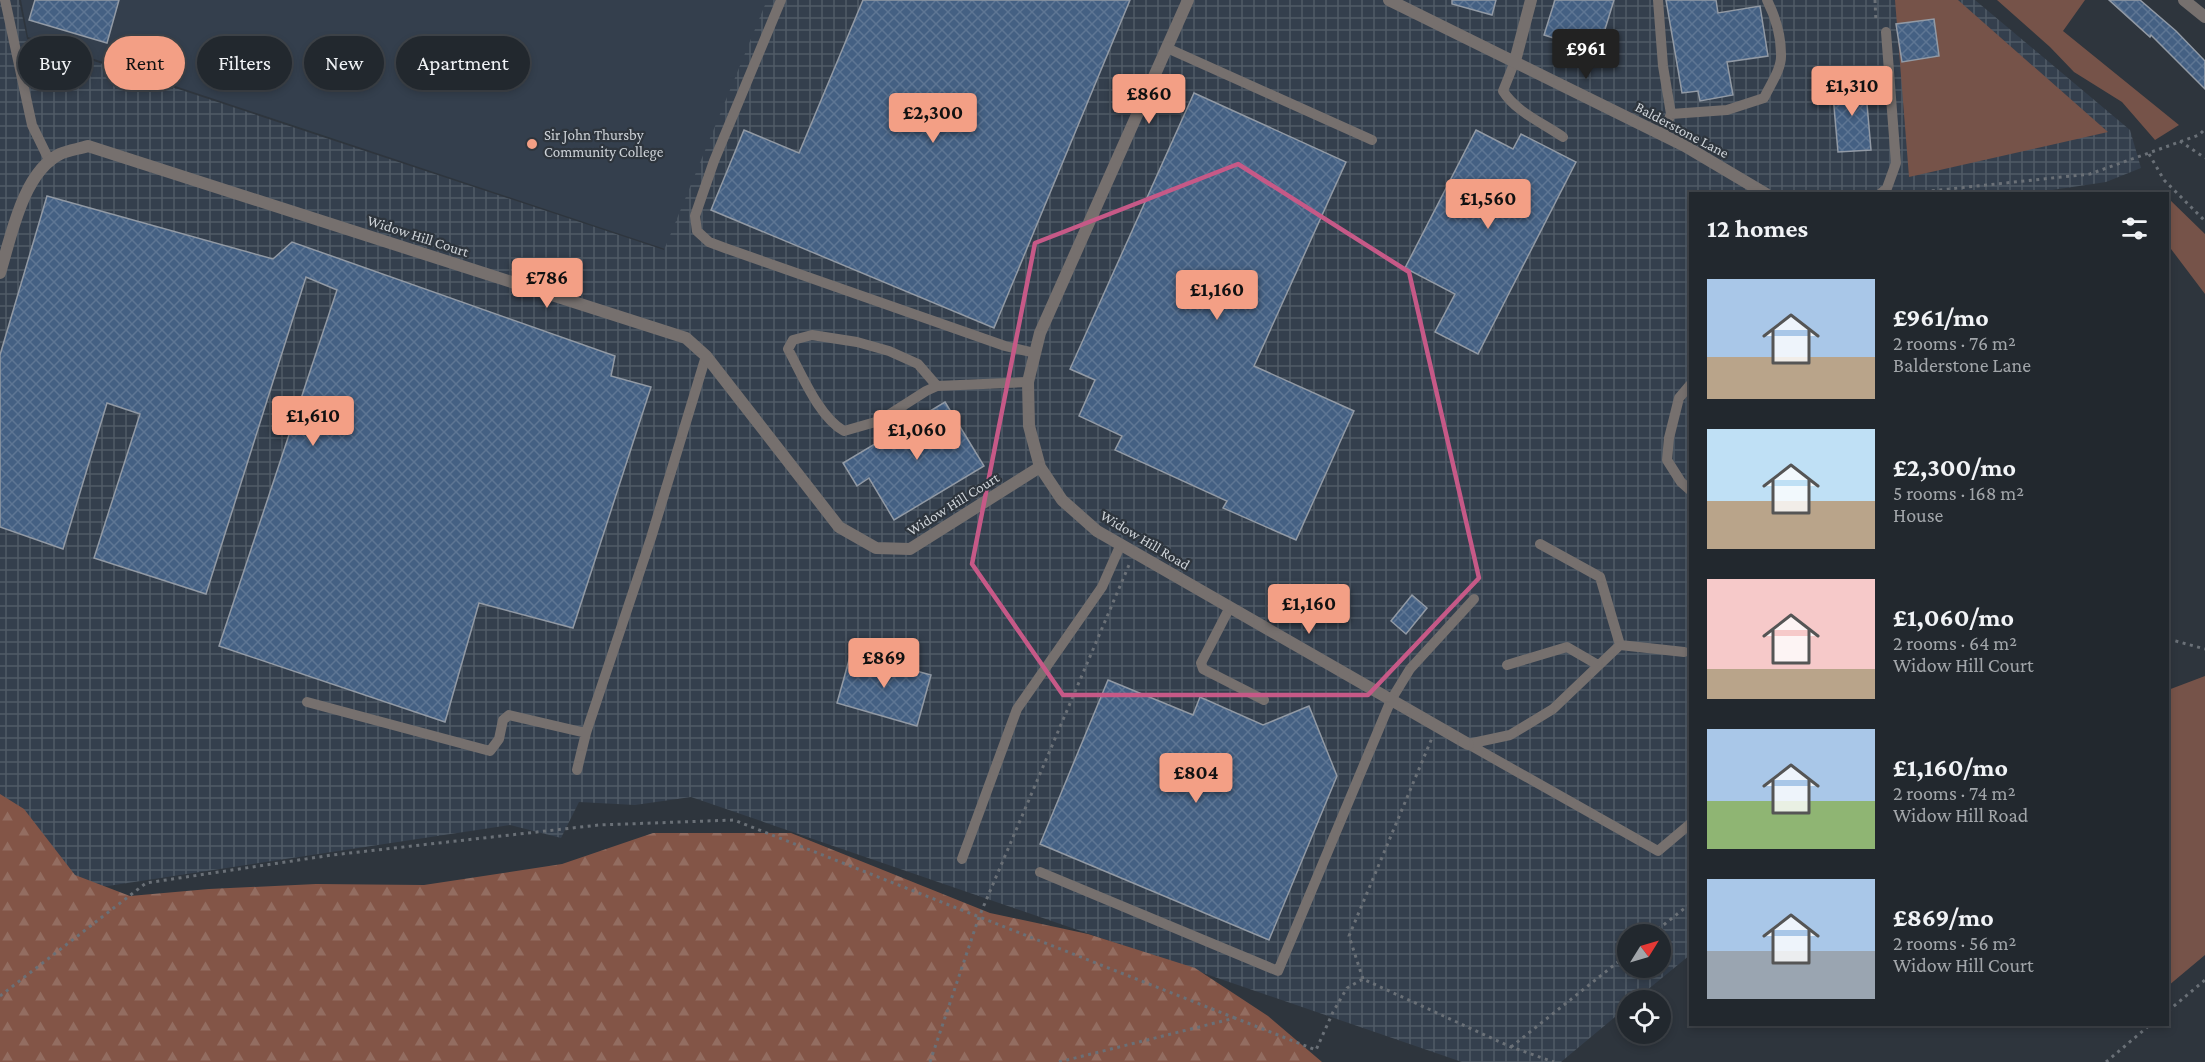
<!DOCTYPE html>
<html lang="en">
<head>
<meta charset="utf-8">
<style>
  :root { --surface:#22282e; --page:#2a3036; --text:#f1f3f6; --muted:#a2a6aa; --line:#3f444a; --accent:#f39f85 }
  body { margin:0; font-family:"Crimson Pro",serif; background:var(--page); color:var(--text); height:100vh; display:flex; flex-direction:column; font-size:22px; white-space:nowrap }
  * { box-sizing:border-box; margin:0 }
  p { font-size:20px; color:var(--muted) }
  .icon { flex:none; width:33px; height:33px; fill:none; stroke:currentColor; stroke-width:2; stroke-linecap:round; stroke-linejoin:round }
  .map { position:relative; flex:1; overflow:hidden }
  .details { position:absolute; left:1689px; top:192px; width:480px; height:834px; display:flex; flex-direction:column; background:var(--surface); border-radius:0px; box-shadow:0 3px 9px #0003,0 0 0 2px var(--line) }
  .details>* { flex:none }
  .guide { position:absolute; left:18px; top:36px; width:570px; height:54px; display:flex; gap:12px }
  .needle { width:39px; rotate:53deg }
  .tools { position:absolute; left:1617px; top:924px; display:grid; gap:12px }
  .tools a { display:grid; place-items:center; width:54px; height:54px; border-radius:50%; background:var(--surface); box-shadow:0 3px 9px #0003,0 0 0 2px var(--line); font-size:30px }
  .price { position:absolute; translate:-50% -51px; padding:0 14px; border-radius:6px; background:var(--accent); color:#111; font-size:20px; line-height:39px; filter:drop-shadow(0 2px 3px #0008) }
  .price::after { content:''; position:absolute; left:50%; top:36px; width:18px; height:14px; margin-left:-9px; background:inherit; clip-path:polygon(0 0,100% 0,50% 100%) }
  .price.current { background:#222; color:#fff }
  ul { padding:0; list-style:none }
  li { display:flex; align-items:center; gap:18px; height:150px; padding:0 18px }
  li span { display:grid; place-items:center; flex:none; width:168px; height:120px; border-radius:0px; color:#555 }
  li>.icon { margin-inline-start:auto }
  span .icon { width:72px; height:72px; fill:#fffc; stroke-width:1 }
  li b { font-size:26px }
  h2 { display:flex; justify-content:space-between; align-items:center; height:72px; padding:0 18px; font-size:26px }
  .pill { padding:0 21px; border-radius:27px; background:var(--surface); box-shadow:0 3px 9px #0003,0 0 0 2px var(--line); font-size:21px; line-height:54px }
  .pill.current { background:var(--accent); color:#111 }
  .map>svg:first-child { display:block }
  .built { fill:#343f4d }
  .industrial { fill:url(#industrial-grid); fill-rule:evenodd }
  .forest { fill:url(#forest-firs) }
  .green { fill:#765349 }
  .building { fill:url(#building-cross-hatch); stroke:#929aa5; stroke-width:1.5 }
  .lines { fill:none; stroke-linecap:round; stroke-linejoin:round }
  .path { stroke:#6a7077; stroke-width:3; stroke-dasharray:3 4.5; stroke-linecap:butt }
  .service { stroke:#76706e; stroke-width:10 }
  .minor { stroke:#76706e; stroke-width:12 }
  .marked { fill:none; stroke:#c65987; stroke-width:4.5; stroke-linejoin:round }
  .poi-dot { fill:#f39f85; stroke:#2e353d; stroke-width:2 }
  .labels { text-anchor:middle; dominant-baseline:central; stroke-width:4.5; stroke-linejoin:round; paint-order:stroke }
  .street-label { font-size:15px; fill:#ced3d8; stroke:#2e353d }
  .poi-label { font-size:15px; fill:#ced3d8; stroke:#2e353d; text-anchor:start }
</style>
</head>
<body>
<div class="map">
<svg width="2205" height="1062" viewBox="0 0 2205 1062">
  <defs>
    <pattern id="industrial-grid" width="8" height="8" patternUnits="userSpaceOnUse" patternTransform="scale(1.5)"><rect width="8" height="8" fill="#343f4d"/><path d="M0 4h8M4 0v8" fill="none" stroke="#505a66"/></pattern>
    <pattern id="forest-firs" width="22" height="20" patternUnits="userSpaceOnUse" patternTransform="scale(1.5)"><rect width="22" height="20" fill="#835547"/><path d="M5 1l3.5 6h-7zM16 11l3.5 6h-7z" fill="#936d61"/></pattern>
    <pattern id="building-cross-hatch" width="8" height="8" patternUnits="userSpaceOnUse" patternTransform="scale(1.5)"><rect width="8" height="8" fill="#446083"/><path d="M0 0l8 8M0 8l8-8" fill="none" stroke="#5e7694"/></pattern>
  </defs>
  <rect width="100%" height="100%" fill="#2e353d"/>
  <path class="built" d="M21 0H777L668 250 28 37Z"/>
  <path class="industrial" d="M0 0H19L27 39 664 250 767 0H1975L2130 130 2141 168 2106 182 2032 193 1690 194V955L1635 1000H1628L1627 1007 1561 1062H1462L691 797 635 805 579 802 561 838 510 825 9 901 0 908ZM1628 934H1660V968H1628Z"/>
  <path class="forest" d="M0 794 24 809 75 875 130 896 209 889 316 884 424 885 562 864 653 833H791L990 913 1088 934 1195 968 1268 1016 1322 1062H0Z"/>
  <path class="green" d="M1895 0H1958L2108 132 1909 177Z
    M1997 0H2085L2063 31 2179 125 2155 140 2122 102 2074 72 2050 47Z
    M2168 198 2205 234V294L2168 245Z
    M2205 676V955L2168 986V690Z"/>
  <path class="building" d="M35 0H119L107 43 29 20Z
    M863 0H1130L994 328 711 210 744 130 799 153Z
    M1452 0H1496L1492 15 1452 4Z
    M1555 0H1614L1598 52 1544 35Z
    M1666 0H1716L1718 13 1760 6 1768 56 1727 62 1733 95 1700 101 1698 91 1682 93Z
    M2109 0H2140L2176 31 2205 61V89L2151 35 2150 37Z
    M1934 19 1939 56 1902 62 1896 24Z
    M1865 81 1871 150 1838 152 1832 84Z
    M1194 93 1346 162 1254 366 1354 411 1296 540 1223 508 1227 501 1115 450 1122 436 1079 416 1095 380 1070 369Z
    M1476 130 1513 149 1521 134 1576 162 1478 354 1435 332 1455 294 1405 268Z
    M47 196 273 259 292 242 615 356 611 376 651 387 573 628 479 603 445 722 219 646 337 290 306 277 206 594 94 558 140 414 107 403 63 549 0 527V355Z
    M945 402 984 466 894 520 869 478 857 486 843 463Z
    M1412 595 1427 608 1406 634 1391 621Z
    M851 653 931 675 917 726 837 703Z
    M1108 680 1193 715 1200 697 1263 725 1309 706 1337 776 1269 940 1040 844Z"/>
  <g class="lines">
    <path class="path" d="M1875 0 1876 22
      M2180 141 2205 158
      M2149 154 2164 180 2205 221
      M1902 194 2090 174 2199 135 2205 129
      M2168 640H2172L2205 649
      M1652 934 1690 904
      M1363 979 1349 936 1432 738
      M0 996 146 883 332 855 599 825 734 820 1235 1018
      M2168 1011 2205 980
      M1511 1047 1628 954
      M930 1062 979 917 1129 565
      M1059 1062 1235 1018 1316 1050 1333 1012 1347 988 1363 979 1511 1047 1554 1062
      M2106 1062 2151 1024"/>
    <path class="service" d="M5 0 32 125 50 162
      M781 0 714 161 695 216 697 231 709 242 725 248 1005 346 1035 353
      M1658 0 1663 66 1671 114
      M1167 48 1372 140
      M1515 61 1503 91C1516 112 1543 123 1563 137
      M1662 135 1671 114 1727 110 1764 98C1770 85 1782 69 1781 54 1781 36 1775 16 1767 0
      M1880 194 1887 188 1896 163 1886 32
      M1690 385 1679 398 1669 438 1667 460 1681 482 1690 490
      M937 386 918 364 889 351 857 342 812 335 793 340 788 349C802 375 819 417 844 431L879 421 926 391 937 386 1028 382
      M1230 607 1201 663 1203 669 1264 700
      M1620 645 1684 652
      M1507 665 1567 647 1598 665
      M307 702 490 751 499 739 503 720 509 715 586 733
      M1468 744 1510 735 1553 709 1620 645 1600 577 1540 544
      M1468 744 1658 851 1690 824
      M577 770 586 733 651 538 706 356
      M962 859 1017 709 1102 587 1121 544
      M1040 872 1278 971 1391 700 1410 669 1474 599"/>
    <path class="minor" d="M1188 0 1040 333 1028 382 1029 426 1040 467 1062 500 1097 531 1468 744
      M1389 0 1685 146 1766 194
      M2184 0 2205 17
      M1515 61 1531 0
      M0 273C11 237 23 172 60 154 69 150 79 149 88 146L686 338 706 356 839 527 876 548 910 549 1040 467"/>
  </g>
  <path class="marked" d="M1238 164 1409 272 1479 578 1368 695H1063L972 564 1035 243Z"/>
  <circle class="poi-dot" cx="532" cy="144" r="6"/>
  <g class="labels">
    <g class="street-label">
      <text transform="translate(1682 130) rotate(28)">Balderstone Lane</text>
      <text transform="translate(418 236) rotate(18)">Widow Hill Court</text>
      <text transform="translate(953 504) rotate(-32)">Widow Hill Court</text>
      <text transform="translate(1145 540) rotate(31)">Widow Hill Road</text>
    </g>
    <g class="poi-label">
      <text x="544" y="135">Sir John Thursby<tspan x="544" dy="17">Community College</tspan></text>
    </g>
  </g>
</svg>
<div class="tools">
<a><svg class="needle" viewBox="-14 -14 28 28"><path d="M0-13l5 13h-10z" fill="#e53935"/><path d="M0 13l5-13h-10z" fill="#a2a6aa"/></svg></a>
<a><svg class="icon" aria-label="locate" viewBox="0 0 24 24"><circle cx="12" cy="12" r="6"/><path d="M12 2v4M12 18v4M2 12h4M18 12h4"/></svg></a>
</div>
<b class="price current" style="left:1586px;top:80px">£961</b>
<b class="price" style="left:1852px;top:117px">£1,310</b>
<b class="price" style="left:1149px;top:125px">£860</b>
<b class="price" style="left:933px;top:144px">£2,300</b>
<b class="price" style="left:1488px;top:230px">£1,560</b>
<b class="price" style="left:547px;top:309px">£786</b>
<b class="price" style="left:1217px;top:321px">£1,160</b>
<b class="price" style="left:313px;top:447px">£1,610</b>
<b class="price" style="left:917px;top:461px">£1,060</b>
<b class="price" style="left:1309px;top:635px">£1,160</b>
<b class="price" style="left:884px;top:689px">£869</b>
<b class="price" style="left:1196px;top:804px">£804</b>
<div class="guide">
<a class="pill">Buy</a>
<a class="pill current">Rent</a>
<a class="pill">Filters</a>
<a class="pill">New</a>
<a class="pill">Apartment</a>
</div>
<section class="details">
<h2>12 homes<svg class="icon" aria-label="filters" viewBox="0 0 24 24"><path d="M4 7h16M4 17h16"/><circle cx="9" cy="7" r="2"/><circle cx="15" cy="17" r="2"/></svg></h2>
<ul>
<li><span style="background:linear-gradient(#a9c7e8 65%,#b9a48a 0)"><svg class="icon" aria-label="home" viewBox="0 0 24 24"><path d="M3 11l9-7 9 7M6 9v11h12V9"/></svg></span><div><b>£961/mo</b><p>2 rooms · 76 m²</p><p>Balderstone Lane</p></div></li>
<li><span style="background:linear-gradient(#bfe0f5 60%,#b9a48a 0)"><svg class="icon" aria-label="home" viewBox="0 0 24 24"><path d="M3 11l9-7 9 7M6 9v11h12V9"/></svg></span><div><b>£2,300/mo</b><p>5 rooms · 168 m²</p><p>House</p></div></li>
<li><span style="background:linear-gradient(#f6c9c9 75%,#b9a48a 0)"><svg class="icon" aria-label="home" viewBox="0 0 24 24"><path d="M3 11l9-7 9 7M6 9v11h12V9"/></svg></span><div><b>£1,060/mo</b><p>2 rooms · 64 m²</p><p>Widow Hill Court</p></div></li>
<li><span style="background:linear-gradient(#a9c7e8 60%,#8fb573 0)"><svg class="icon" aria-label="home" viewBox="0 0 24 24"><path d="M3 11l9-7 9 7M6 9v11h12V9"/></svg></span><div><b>£1,160/mo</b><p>2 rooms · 74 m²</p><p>Widow Hill Road</p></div></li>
<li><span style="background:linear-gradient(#a9c7e8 60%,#9aa5b1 0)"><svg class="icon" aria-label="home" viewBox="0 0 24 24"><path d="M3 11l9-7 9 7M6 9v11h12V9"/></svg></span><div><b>£869/mo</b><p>2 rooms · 56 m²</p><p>Widow Hill Court</p></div></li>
</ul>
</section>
</div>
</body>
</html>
